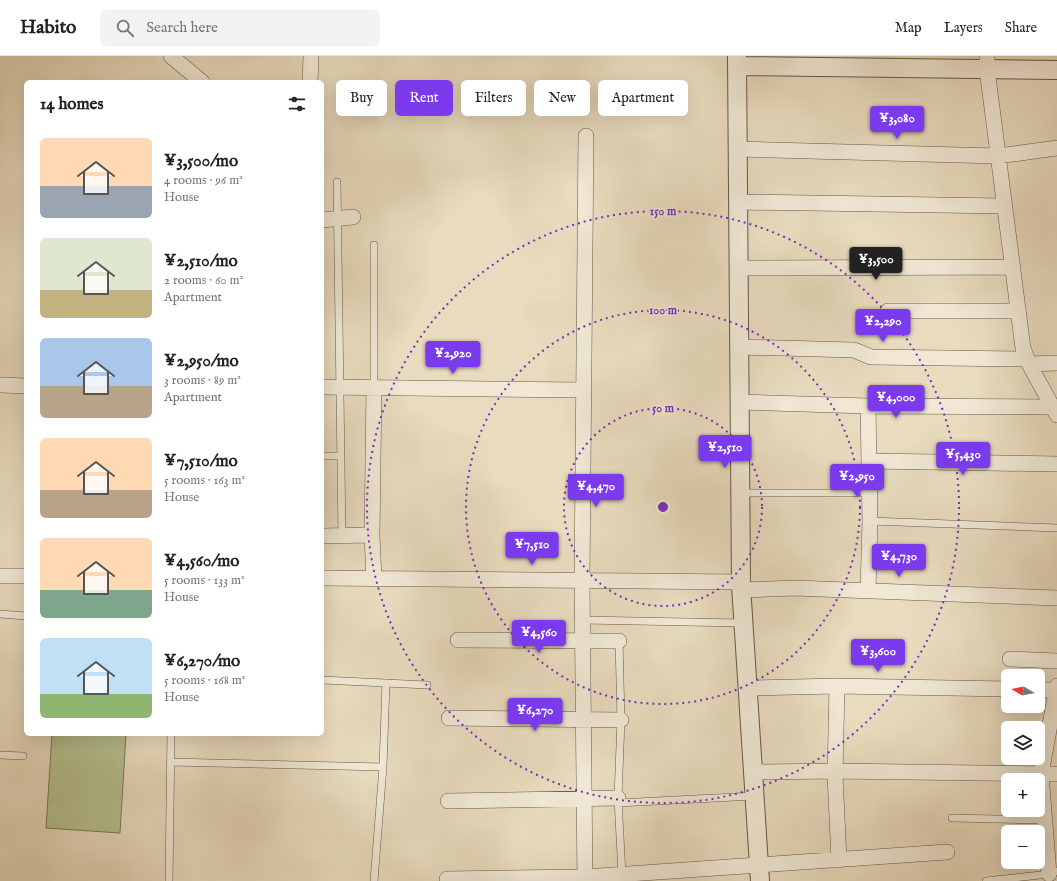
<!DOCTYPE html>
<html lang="en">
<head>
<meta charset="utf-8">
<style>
  :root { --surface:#fff; --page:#f2f2f2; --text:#222; --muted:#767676; --line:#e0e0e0; --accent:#7c3aed }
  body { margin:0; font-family:"IM FELL English",serif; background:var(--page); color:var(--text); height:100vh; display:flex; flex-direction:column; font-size:15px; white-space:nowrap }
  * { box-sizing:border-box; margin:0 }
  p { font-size:13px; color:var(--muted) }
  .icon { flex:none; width:22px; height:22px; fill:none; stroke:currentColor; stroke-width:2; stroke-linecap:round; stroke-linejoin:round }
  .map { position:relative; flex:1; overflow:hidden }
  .drawer { position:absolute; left:24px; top:24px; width:300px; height:656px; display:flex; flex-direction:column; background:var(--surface); border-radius:6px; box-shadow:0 4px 16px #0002 }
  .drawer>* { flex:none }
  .banner { position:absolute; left:336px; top:24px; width:380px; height:36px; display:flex; gap:8px }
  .needle { width:26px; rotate:279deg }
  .tools { position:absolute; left:1001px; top:613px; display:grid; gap:8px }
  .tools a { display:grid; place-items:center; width:44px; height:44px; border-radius:6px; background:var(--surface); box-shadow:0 4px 16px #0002; font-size:20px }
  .price { position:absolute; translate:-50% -34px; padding:0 9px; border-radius:4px; background:var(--accent); color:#fff; font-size:13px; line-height:26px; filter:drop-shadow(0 1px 2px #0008) }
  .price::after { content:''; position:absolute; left:50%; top:24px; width:12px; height:9px; margin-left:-6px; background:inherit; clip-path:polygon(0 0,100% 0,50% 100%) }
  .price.selected { background:#222; color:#fff }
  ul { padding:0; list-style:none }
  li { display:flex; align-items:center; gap:12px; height:100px; padding:0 16px }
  li span { display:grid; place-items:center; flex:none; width:112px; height:80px; border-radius:6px; color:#555 }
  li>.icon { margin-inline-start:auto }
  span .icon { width:48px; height:48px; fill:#fffc; stroke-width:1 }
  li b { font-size:17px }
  h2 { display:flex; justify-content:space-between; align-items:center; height:48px; padding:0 16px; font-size:17px }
  .chip { padding:0 14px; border-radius:6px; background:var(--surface); box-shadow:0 4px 16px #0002; font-size:14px; line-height:36px }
  .chip.selected { background:var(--accent); color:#fff }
  header { display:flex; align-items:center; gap:24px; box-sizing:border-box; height:56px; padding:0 20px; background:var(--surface); border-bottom:1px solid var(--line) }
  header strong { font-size:19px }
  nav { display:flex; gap:22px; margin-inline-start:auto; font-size:14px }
  .search { width:280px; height:36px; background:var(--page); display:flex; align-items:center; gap:10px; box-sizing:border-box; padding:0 14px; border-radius:6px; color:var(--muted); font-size:15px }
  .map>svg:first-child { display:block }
  .green { fill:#b6c091; stroke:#787758 }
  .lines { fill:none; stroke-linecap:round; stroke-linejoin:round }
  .service-casing { stroke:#665948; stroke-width:8 }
  .minor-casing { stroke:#665948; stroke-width:16 }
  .tertiary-casing { stroke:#665948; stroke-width:20 }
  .service { stroke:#f0e8d5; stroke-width:7 }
  .minor { stroke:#f0e8d5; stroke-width:15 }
  .tertiary { stroke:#f0e8d5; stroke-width:18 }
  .ring { fill:none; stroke:#7b2cbf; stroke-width:2; stroke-dasharray:2 4 }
  .centre { fill:#7b2cbf; stroke:#f0e8d5; stroke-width:2 }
  .ring-label { font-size:12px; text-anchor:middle; font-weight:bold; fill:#7b2cbf; stroke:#f0e8d5; stroke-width:3; stroke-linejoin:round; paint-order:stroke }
</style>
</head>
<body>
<header>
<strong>Habito</strong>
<div class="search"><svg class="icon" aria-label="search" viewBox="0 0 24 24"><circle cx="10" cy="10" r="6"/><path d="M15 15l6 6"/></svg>Search here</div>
<nav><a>Map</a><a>Layers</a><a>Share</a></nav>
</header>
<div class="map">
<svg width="1057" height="825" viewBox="0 0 1057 825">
  <rect width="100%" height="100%" fill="#e8dbbe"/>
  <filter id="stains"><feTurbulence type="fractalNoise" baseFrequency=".005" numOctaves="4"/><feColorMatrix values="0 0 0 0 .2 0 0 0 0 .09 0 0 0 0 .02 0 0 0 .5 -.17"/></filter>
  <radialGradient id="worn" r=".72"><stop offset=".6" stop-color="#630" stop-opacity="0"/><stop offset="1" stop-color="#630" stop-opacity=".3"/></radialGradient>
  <path class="green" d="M52 678H126L120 777 46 772Z"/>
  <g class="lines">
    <g class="service-casing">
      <path id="service" d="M337 126 342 480
        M374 332V189
        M322 400H341
        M741 437H870
        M870 465 1057 472
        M0 558 26 560
        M583 564 742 567
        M619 585 621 664 618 742 622 819
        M322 624 427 629
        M0 699 23 700
        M170 706 383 711
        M618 747 754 740
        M952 762 1045 764
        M169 825 171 678
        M374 825 383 711 386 627
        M986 825 1049 818 1057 815"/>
    </g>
    <g class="minor-casing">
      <path id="minor" d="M171 0 202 26
        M987 0V13L1023 292 1029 308 1057 359
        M310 26 311 0
        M738 93 998 100 1057 92
        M738 146 1004 150
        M322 164 353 161
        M739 212 1012 211
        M888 255H1018
        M740 291 854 294 871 301 1027 303
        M1029 308 1057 307
        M0 329 26 330
        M322 331 584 334
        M374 332 372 479 374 523
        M740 346 868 350 1052 351
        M870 405 1057 408
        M322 480 372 479
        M0 520H26
        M322 522 741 526
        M742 534 795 532 1057 542
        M868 534 870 465 868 350
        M458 584 619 585
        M1010 603 1057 605
        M837 630 835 719 839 804
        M748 632 837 630 1008 633
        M1038 634H1057
        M449 662 621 664
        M753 716 835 715 1057 718
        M448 745 618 742
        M1049 818 1041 718 1057 630
        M447 823 585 821 947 796
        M585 825 582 524 586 80"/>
    </g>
    <g class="tertiary-casing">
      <path id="tertiary" d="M737 0 741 529 760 825
        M737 10 1057 14"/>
    </g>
    <use href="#service" class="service"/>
    <use href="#minor" class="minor"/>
    <use href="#tertiary" class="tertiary"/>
  </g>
  <g class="ring">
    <circle cx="663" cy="451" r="99"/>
    <circle cx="663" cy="451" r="197"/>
    <circle cx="663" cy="451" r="296"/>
  </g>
  <circle cx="663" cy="451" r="6" class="centre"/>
  <g class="ring-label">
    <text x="663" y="159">150 m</text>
    <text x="663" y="258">100 m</text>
    <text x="663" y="356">50 m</text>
  </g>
  <rect width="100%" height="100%" filter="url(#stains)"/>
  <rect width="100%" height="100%" fill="url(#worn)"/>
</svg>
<div class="tools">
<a><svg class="needle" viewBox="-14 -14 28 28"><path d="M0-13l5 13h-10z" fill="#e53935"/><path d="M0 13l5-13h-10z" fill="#767676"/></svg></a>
<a><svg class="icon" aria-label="layers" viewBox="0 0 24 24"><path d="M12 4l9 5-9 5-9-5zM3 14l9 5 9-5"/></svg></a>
<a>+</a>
<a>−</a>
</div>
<b class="price" style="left:897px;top:84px">¥3,080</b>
<b class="price selected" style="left:876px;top:225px">¥3,500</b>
<b class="price" style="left:883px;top:287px">¥2,290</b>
<b class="price" style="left:453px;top:319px">¥2,920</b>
<b class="price" style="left:896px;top:363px">¥4,000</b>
<b class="price" style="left:725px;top:413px">¥2,510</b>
<b class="price" style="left:963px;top:420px">¥5,430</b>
<b class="price" style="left:857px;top:442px">¥2,950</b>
<b class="price" style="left:596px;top:452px">¥4,470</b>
<b class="price" style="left:532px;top:510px">¥7,510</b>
<b class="price" style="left:899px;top:522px">¥4,730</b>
<b class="price" style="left:539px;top:598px">¥4,560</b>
<b class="price" style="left:878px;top:617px">¥3,600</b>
<b class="price" style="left:535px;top:676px">¥6,270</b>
<div class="banner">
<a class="chip">Buy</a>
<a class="chip selected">Rent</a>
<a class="chip">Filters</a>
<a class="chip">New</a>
<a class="chip">Apartment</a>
</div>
<section class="drawer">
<h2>14 homes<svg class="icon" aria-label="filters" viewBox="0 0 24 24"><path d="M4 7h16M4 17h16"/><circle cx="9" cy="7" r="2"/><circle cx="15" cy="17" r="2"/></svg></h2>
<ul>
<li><span style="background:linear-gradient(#ffd9b3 60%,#9aa5b1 0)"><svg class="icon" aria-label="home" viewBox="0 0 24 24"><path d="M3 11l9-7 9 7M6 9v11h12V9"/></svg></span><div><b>¥3,500/mo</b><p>4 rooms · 96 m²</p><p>House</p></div></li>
<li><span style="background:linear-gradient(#dfe7d0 65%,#c2b280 0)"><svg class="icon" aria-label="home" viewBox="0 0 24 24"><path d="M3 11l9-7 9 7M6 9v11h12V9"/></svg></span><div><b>¥2,510/mo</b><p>2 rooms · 60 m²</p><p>Apartment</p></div></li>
<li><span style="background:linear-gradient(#a9c7e8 60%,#b9a48a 0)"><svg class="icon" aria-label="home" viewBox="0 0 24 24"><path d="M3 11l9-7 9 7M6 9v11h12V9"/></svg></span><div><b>¥2,950/mo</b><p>3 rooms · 89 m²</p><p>Apartment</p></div></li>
<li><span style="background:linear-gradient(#ffd9b3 65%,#b9a48a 0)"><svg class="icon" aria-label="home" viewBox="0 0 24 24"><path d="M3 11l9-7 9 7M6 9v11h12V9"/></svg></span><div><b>¥7,510/mo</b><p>5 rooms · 163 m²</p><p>House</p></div></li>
<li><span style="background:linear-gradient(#ffd9b3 65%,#7fa58c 0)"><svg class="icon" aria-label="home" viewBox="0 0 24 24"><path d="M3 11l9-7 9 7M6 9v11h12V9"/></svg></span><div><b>¥4,560/mo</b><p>5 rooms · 133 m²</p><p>House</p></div></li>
<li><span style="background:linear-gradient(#bfe0f5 70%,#8fb573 0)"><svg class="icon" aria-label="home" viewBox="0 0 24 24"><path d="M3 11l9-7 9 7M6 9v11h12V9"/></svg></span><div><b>¥6,270/mo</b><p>5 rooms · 168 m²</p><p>House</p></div></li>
</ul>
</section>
</div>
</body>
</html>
